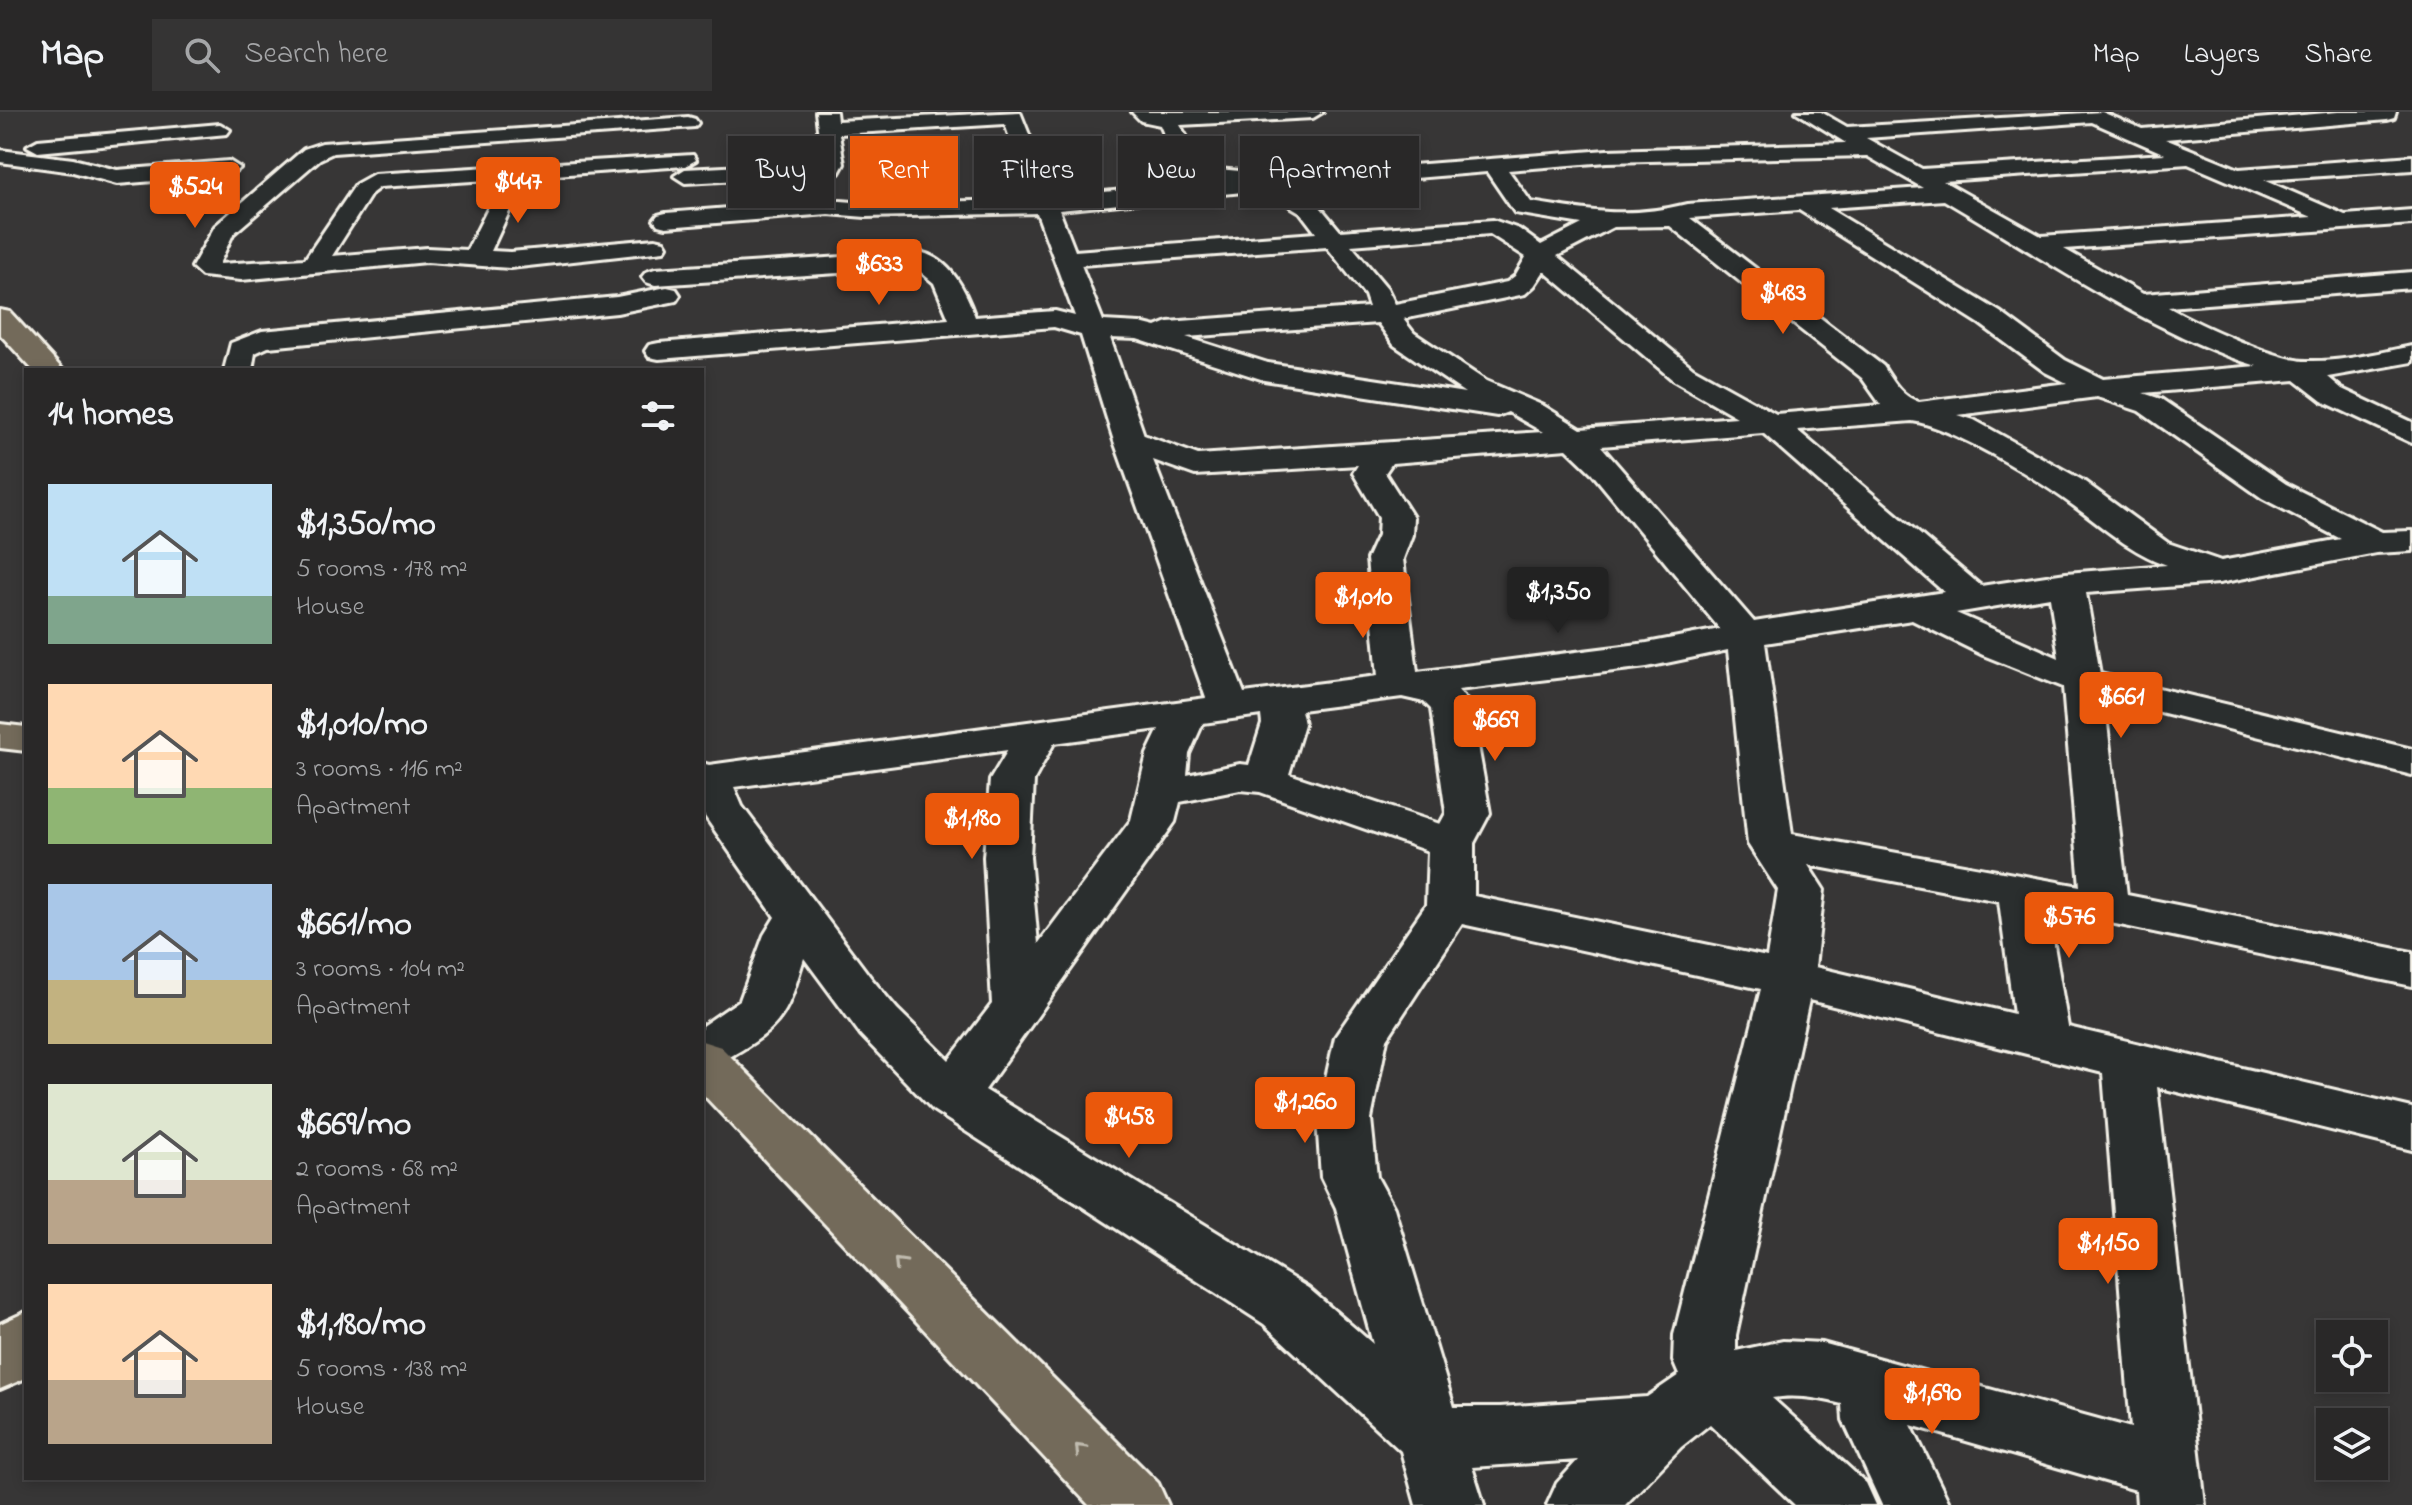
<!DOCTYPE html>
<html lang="en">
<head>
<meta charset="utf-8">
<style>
  :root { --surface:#292828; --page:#353434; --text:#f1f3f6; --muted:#a5a6a8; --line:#454445; --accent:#ea580c }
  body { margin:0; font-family:"Indie Flower",sans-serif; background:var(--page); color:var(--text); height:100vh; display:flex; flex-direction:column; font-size:30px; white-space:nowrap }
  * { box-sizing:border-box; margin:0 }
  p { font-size:26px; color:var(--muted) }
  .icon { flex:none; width:44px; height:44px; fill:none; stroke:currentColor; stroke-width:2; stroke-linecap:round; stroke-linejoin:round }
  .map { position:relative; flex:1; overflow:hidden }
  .side { position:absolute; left:24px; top:256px; width:680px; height:1112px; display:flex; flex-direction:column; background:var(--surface); border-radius:0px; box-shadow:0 4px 12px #0003,0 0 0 2px var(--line) }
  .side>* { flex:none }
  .top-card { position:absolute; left:728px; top:24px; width:760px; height:72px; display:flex; gap:16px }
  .controls { position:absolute; left:2316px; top:1208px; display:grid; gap:16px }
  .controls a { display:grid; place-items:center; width:72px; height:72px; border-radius:0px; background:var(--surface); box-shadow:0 4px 12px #0003,0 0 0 2px var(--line); font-size:40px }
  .price { position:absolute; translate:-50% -68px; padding:0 18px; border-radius:8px; background:var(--accent); color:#fff; font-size:26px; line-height:52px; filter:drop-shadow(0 2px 4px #0008) }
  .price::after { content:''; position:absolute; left:50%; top:48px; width:24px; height:18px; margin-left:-12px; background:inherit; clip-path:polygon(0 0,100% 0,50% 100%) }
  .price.on { background:#222; color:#fff }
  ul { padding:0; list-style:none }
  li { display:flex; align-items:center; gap:24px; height:200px; padding:0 24px }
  li span { display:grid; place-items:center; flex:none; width:224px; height:160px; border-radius:0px; color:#555 }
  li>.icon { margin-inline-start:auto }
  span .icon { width:96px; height:96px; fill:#fffc; stroke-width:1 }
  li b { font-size:34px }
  h2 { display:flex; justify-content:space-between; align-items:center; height:96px; padding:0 24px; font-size:34px }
  .pill { padding:0 28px; border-radius:0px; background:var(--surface); box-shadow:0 4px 12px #0003,0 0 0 2px var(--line); font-size:28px; line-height:72px }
  .pill.on { background:var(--accent); color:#fff }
  header { display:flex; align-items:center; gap:48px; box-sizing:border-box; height:112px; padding:0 40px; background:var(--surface); border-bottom:2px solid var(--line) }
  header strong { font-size:38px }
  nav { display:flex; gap:44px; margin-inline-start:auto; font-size:28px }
  .search { width:560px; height:72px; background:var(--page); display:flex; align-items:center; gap:20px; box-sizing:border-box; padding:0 28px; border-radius:0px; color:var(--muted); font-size:30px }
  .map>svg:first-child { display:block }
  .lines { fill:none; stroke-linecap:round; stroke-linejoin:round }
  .minor-casing { stroke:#f4f1e8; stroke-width:6 }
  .highway-casing { stroke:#f4f1e8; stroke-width:6 }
  .minor { fill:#2a2d2e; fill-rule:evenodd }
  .highway { fill:#736b5a; fill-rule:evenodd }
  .oneway { stroke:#c0bbaf }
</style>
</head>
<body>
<header>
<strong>Map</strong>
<div class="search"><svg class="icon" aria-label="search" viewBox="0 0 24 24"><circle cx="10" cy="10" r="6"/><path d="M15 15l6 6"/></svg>Search here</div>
<nav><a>Map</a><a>Layers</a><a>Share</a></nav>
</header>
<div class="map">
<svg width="2412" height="1393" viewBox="0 0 2412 1393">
  <rect width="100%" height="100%" fill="#373636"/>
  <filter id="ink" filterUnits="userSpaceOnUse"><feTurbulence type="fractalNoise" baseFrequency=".0125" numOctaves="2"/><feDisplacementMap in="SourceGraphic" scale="16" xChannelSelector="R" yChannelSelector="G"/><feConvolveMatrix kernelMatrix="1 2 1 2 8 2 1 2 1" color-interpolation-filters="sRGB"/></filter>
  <g filter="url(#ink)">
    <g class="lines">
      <g class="minor-casing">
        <path id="minor" d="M816 0H836L837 9 1020 0 1054 85 1213 69C1184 61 1171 39 1160 13L1141 9 1132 0H1323L1313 6 1180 13 1195 40 1218 57 1284 63 1607 38 1846 31 1796 0H1821L1847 15 2102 0 2142 17 2338 0H2396L2394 6 2387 8 2165 27 2239 57 2412 44V58L2264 68 2345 103 2412 98V112L2064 137 2143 182 2412 160V176L2168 195C2196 211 2277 249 2307 249 2342 250 2378 241 2412 234V250L2328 265 2342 277 2412 310V331L2322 289 2295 268 2143 281 2161 287 2286 372 2382 420 2412 419V439L2376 441 2219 471 2086 481 2100 562 2412 637V663L2104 586 2127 783 2412 840V874L2048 798 2068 915 2412 996V1038L2157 975 2205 1393H2137L2136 1378 1911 1313 1950 1393H1882L1843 1308 1842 1292C1820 1286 1795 1282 1772 1286L1866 1371 1876 1393H1795L1710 1312 1681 1335 1625 1393H1547L1557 1371 1578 1348 1472 1355 1484 1393H1416L1401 1339 1264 1212 933 998 861 923 804 846C790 890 788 909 748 934 732 944 719 952 702 957V914L740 888 764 823 775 805 702 700V651L709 653 1206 586 1114 329 1081 223 1054 215 659 247 649 245 645 239 649 233 659 231 949 207 934 171 916 156 655 173 646 170 642 165 646 160 655 157 920 140C951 148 965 177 975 205L1055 199 1075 204 1037 101 866 105 828 102 666 115 658 113 654 108 658 103 666 101 828 88 866 91 1032 88 1005 12 839 22 844 52 839 61 831 63 685 71 674 64 685 57 822 50ZM2092 10 2165 42 1922 57 1866 26ZM1867 44 1923 76 1687 92C1628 107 1590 99 1531 90L1508 58 1607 50ZM2188 52 2312 105 2041 124 1943 69ZM1487 60 1515 101 1582 112 1541 133 1519 117 1493 108 1340 119 1316 90 1295 76ZM1274 77 1280 88 1300 100 1316 121 1075 139 1059 98ZM1944 88C2040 144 2151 221 2257 254L2103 267 2065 248 2000 200 1828 96ZM1799 98 1980 212 2045 260 2067 271 1919 290C1901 284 1893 269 1883 254L1690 106ZM1670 114 1862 266 1881 293 1776 302 1693 256 1557 144 1613 115ZM1490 122 1526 145 1515 164 1507 170 1395 192 1387 176 1351 133ZM1327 135 1365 183 1369 195 1168 210 1156 215 1140 211 1103 209 1081 153ZM1544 159 1673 268 1737 305 1581 317 1544 294 1486 269 1414 221 1403 207 1525 182 1534 174ZM1378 211 1394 233 1465 281 1268 251 1186 225ZM1110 226 1137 227 1264 268 1497 304 1508 300 1543 320 1198 343 1144 323ZM2097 285 2139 299 2262 386 2341 427 2221 449 2168 431 2082 368 1974 308 1958 303ZM1912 309C1951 314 2041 369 2074 394 2104 416 2132 441 2167 453L2066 461 1981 474 1797 318ZM1763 321 1944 480 1754 510 1601 334ZM1567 337 1591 360 1720 517 1647 531 1417 560 1403 447 1412 423 1413 405 1385 361 1392 351ZM1153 348 1195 363 1358 353 1353 361 1379 405 1378 423 1367 447 1378 564 1244 581ZM2050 485 2059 546 1956 501ZM1912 508 1983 543 2063 575 2080 774 1792 722 1765 531ZM1728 538 1748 732 1778 778 1767 845 1474 784V731L1490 701 1471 594 1458 578 1647 555ZM1402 585 1424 590 1431 597 1446 701 1440 712 1289 662 1304 612 1301 598ZM1261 603 1262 612 1249 653 1240 652 1187 663 1189 642 1203 611ZM1159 617 1147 642 1131 708 1038 832 1030 745 1034 668 1054 631ZM1008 638 990 668 984 745 992 892 949 948 897 897 871 866 742 694 734 675ZM1240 678 1260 680 1428 739 1426 793 1335 925 1317 1007 1321 1065 1336 1096 1373 1232 1308 1176 985 978 1175 710 1180 690ZM1808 753 1999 789 2014 902 1815 855 1824 778ZM1462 812 1761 877 1674 1223 1673 1249 1679 1263 1647 1285 1500 1295H1454L1394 1096 1377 1065 1371 1007 1387 927ZM1809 888 2103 961 2131 1316 1822 1231 1783 1229 1736 1239V1223Z
          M688 5 695 7 698 11 695 15 333 41 320 47 233 122 219 152 305 147 356 72 374 62 693 43 696 48 685 54 525 65 491 139 510 140 655 127 664 129 667 134 664 139 510 156 427 150 241 168 202 164 192 155 215 114 304 37 322 31ZM503 67 467 138 427 136 332 144 372 81 380 75Z
          M220 12 230 18 227 22 38 40 27 34 38 28Z
          M0 38 73 47 117 58 229 49 240 56 229 63 117 72 73 60 0 50Z
          M667 175 676 177 680 183 676 189 617 201 268 235 255 241 252 258H224L231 231 262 219 617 185Z"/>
      </g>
      <g class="highway-casing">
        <path id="highway" d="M0 198 10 200 63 258H33L0 222Z
          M0 612 26 615V639L0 636Z
          M702 929 721 935 1158 1371 1168 1393H1089L702 981Z
          M26 1200V1266L0 1277V1212Z"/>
      </g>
      <use href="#minor" class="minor"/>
      <use href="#highway" class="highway"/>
    </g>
    <defs><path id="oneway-chevron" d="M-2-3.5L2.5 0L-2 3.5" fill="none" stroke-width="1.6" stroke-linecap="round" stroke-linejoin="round" transform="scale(2)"/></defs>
    <g class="oneway">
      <use href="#oneway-chevron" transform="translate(899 1151) rotate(-134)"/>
      <use href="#oneway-chevron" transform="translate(1080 1337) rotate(-134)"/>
    </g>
  </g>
</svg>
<div class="controls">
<a><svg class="icon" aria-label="locate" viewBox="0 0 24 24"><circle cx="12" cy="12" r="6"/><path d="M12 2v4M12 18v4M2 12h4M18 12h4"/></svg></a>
<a><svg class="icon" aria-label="layers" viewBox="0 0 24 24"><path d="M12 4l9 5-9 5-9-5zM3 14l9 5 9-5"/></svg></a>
</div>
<b class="price" style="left:518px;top:113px">$447</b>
<b class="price" style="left:195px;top:118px">$524</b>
<b class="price" style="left:879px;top:195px">$633</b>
<b class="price" style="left:1783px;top:224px">$483</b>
<b class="price on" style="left:1558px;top:523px">$1,350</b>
<b class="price" style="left:1363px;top:528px">$1,010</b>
<b class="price" style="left:2121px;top:628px">$661</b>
<b class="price" style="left:1495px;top:651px">$669</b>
<b class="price" style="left:972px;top:749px">$1,180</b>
<b class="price" style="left:2069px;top:848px">$576</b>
<b class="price" style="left:1305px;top:1033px">$1,260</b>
<b class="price" style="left:1129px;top:1048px">$458</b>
<b class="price" style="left:2108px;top:1174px">$1,150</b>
<b class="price" style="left:1932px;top:1324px">$1,690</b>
<div class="top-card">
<a class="pill">Buy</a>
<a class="pill on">Rent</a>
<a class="pill">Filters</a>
<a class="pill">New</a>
<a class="pill">Apartment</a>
</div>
<section class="side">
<h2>14 homes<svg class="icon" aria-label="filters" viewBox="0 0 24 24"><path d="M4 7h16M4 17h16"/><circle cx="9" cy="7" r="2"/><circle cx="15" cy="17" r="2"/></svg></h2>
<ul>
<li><span style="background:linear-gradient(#bfe0f5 70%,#7fa58c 0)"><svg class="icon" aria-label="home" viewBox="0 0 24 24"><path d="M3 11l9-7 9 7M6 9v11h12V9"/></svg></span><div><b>$1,350/mo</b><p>5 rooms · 178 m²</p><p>House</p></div></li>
<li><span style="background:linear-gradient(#ffd9b3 65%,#8fb573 0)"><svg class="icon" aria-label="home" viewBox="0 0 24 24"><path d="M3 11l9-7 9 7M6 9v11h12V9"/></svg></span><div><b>$1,010/mo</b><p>3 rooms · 116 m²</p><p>Apartment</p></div></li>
<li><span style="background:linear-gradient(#a9c7e8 60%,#c2b280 0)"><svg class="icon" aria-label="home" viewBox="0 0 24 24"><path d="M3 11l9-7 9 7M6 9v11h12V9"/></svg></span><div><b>$661/mo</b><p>3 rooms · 104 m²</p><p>Apartment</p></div></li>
<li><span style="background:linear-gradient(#dfe7d0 60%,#b9a48a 0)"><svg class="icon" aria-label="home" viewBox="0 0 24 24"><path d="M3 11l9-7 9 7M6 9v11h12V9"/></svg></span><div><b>$669/mo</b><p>2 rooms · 68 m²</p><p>Apartment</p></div></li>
<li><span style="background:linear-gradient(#ffd9b3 60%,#b9a48a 0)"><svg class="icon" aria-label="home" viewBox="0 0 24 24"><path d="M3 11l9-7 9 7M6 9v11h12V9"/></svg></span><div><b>$1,180/mo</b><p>5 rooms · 138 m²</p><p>House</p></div></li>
</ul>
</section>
</div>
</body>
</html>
